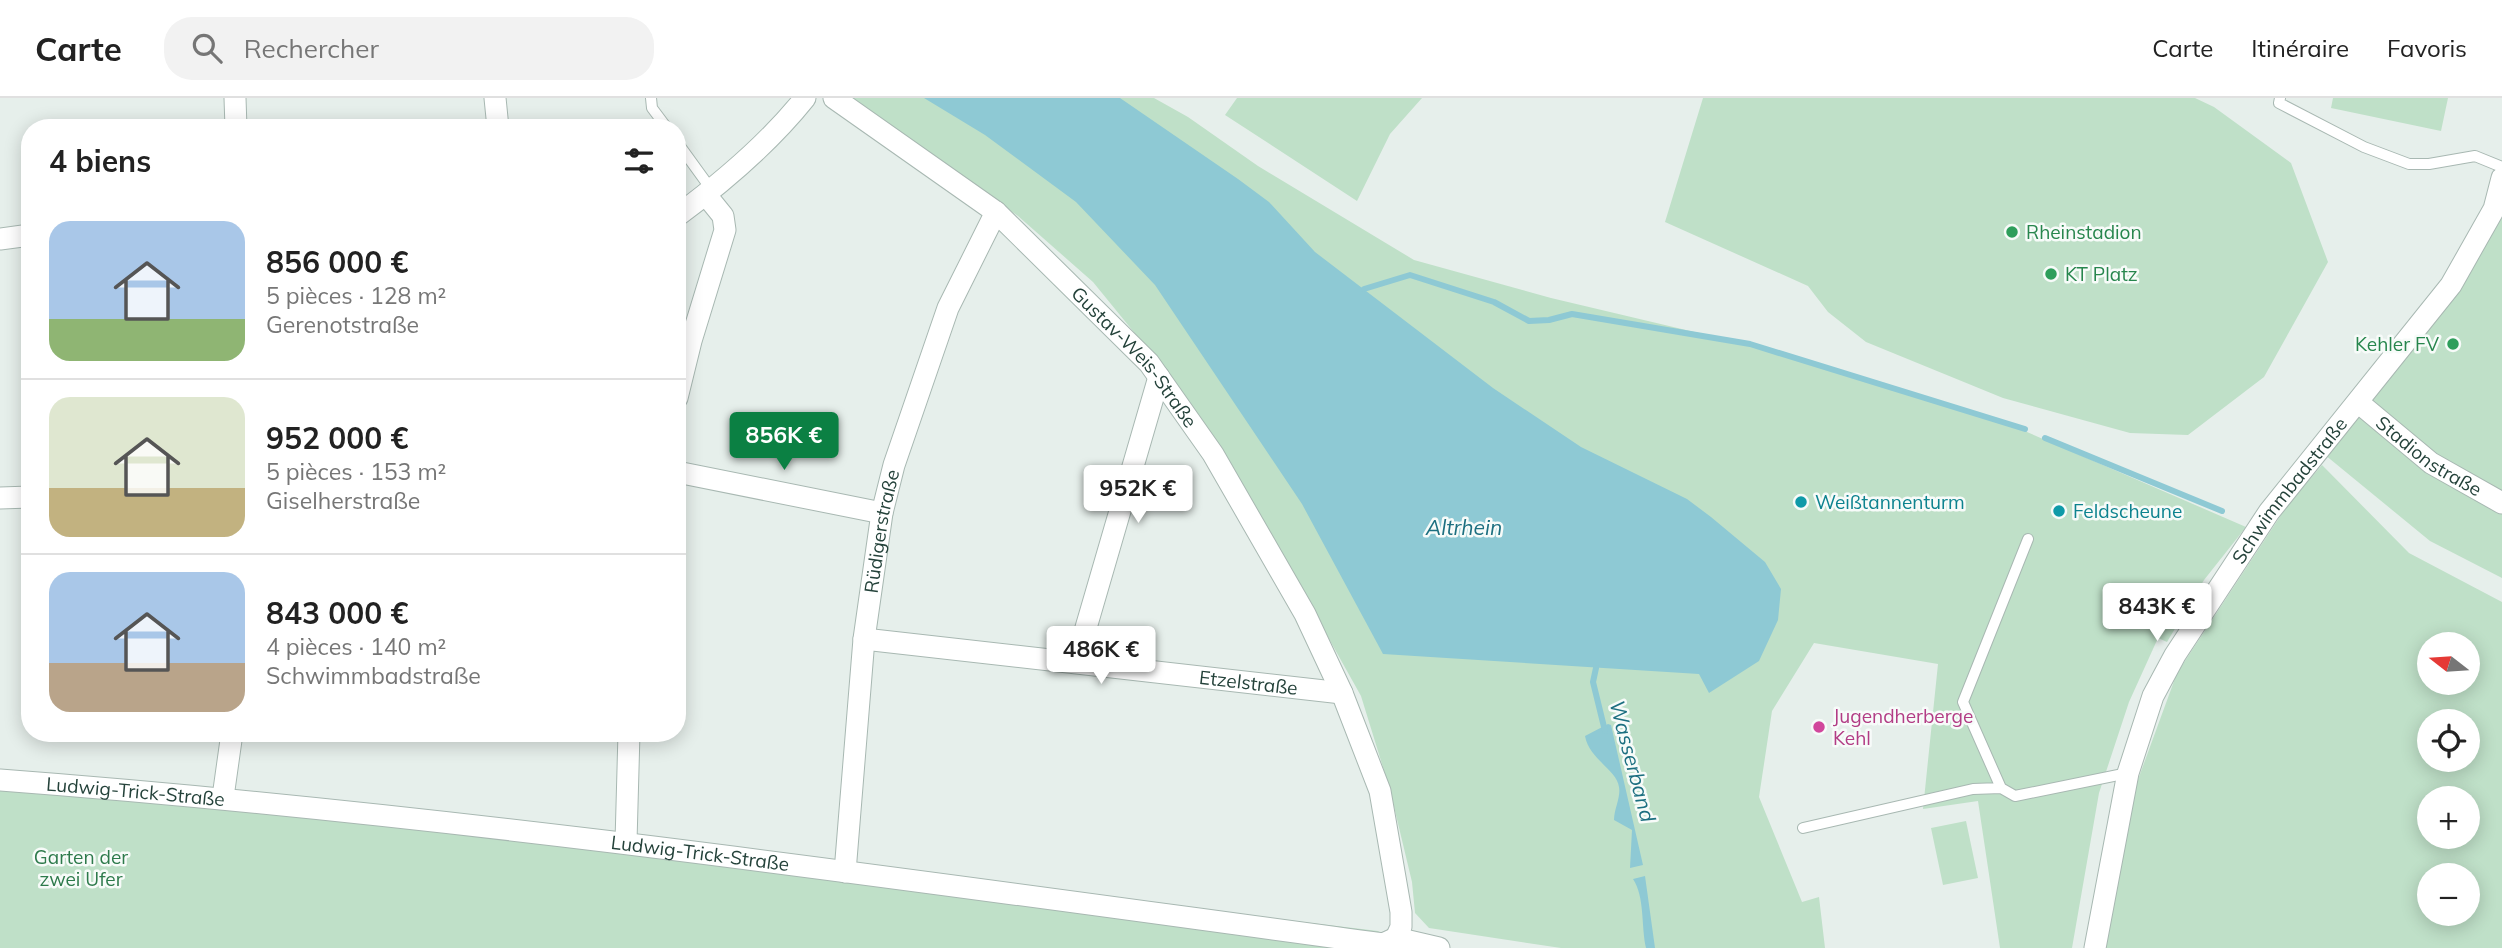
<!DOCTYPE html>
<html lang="fr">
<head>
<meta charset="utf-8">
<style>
  :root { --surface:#fff; --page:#f2f2f2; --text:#222; --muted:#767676; --line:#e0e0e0; --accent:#0b8043 }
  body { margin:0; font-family:Mulish,sans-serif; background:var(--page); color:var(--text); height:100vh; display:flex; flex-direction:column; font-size:26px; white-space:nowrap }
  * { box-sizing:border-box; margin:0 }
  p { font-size:23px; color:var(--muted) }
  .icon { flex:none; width:38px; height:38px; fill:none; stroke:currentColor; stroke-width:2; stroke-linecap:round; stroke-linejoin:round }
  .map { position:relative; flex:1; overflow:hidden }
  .sheet { position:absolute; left:21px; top:21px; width:665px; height:623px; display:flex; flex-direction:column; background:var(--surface); border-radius:28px; box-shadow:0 4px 18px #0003 }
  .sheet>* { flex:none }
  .needle { width:46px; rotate:287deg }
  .tools { position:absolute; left:2417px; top:534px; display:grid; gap:14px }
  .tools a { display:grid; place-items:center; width:63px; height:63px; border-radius:50%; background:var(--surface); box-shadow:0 4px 18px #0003; font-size:35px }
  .price { position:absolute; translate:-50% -60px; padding:0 16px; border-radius:7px; background:#fff; color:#222; font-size:23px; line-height:46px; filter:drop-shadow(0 2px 4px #0008) }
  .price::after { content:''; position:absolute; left:50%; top:42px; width:21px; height:16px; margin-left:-10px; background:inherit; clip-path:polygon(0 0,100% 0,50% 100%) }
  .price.on { background:var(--accent); color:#fff }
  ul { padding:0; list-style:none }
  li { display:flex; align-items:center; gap:21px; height:175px; padding:0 28px }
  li+li { border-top:2px solid var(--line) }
  li span { display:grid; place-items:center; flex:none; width:196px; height:140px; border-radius:21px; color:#555 }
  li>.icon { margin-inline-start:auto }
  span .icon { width:84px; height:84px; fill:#fffc; stroke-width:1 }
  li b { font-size:30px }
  h2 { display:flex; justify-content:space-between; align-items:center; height:84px; padding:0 28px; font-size:30px }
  header { display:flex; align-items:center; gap:42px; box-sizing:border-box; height:98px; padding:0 35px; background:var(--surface); border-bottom:2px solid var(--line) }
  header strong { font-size:33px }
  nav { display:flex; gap:38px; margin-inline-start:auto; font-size:24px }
  .search { width:490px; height:63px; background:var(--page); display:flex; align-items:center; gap:18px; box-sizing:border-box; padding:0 24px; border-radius:28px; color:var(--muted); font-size:26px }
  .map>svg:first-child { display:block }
  .green { fill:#bfe0c8; fill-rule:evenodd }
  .water { fill:#8ec9d4 }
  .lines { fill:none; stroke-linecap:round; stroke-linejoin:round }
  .stream { stroke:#8ec9d4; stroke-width:6 }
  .lane-casing { stroke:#a8b8b2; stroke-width:12 }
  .street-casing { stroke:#a8b8b2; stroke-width:23 }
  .lane { stroke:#fff; stroke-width:10 }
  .street { stroke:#fff; stroke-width:21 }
  .leisure-dot { fill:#2e9e5b; stroke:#f7fbf9; stroke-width:2.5 }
  .culture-dot { fill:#0f9aa8; stroke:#f7fbf9; stroke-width:2.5 }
  .hotel-dot { fill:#d1479c; stroke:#f7fbf9; stroke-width:2.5 }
  .labels { text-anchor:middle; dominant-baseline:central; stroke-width:5; stroke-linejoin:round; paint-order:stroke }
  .leisure-label { font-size:19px; fill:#27864d; stroke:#f7fbf9; text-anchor:start }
  .street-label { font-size:19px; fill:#24423a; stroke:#f7fbf9 }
  .culture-label { font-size:19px; fill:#0d838f; stroke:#f7fbf9; text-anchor:start }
  .hotel-label { font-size:19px; fill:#b23c85; stroke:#f7fbf9; text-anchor:start }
  .park-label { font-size:19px; fill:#2d7a4b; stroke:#f7fbf9 }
  .water-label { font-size:21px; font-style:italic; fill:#1c6f80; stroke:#f7fbf9 }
</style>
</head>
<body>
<header>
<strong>Carte</strong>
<div class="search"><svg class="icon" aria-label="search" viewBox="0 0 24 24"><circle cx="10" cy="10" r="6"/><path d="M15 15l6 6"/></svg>Rechercher</div>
<nav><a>Carte</a><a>Itinéraire</a><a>Favoris</a></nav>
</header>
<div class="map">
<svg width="2502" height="850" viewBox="0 0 2502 850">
  <rect width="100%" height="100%" fill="#e6efeb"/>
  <path class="green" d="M829 0H1154L1188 19 1258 68 1414 162 1551 200 1745 246 2020 331 2246 429 2204 482 2167 544 2158 540 2129 604 2099 695 2072 850H2000L1978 703 1923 711 1938 566 1814 545 1772 613 1759 699 1802 804 1819 799 1825 850H1561L1429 830 1415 815 1412 784 1390 692 1361 598 1272 439 1168 276 1093 184 1018 118 934 58Z
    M1237 0H1422L1390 36 1357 103 1225 17Z
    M1703 0H2195L2214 9 2291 65 2328 164 2264 279 2188 337 2130 335 2003 300 1866 244 1828 214 1808 188 1665 124Z
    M2333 0H2448L2441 33 2331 10Z
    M2502 80V480L2430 443 2319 352 2451 187Z
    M2322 367 2409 455 2502 504V850H2105L2136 687 2177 575 2287 408ZM2429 546H2468V584H2429ZM2429 623H2468V662H2429ZM2429 700H2468V738H2429ZM2429 777H2468V816H2429Z
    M0 681 610 740 1378 833 1405 850H0Z
    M1966 723 1978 780 1943 787 1931 730Z"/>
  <path class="water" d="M924 0H1120L1238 81 1269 104 1315 154 1493 290 1581 349 1687 401 1711 419 1765 464 1781 491 1778 522 1759 563 1709 595 1699 576 1383 556 1302 406 1155 187 1076 104 985 37Z
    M1608 626 1611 627 1643 767 1630 770 1632 732 1614 722C1614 711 1621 699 1619 689 1617 672 1589 661 1585 638Z
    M1645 778 1655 850H1646C1641 828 1645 799 1633 781Z"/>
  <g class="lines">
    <path class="stream" d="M1364 191 1410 177 1494 204 1529 223 1549 222 1572 216 1750 246 2025 331
      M2045 340 2222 413
      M1596 570 1593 584 1605 633"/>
    <g class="lane-casing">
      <path id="lane" d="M651 0 652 10 667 30
        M2280 0 2279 5 2364 49 2409 66H2429L2475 58 2502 69
        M677 44 711 91
        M2001 690 1963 604 2028 441
        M1803 730 1973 691 2001 690 2015 698 2128 675"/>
    </g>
    <g class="street-casing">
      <g id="street">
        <path d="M235 0 236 30"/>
        <path d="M495 0 498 30"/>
        <path id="s1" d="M834 0 996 114 1149 265 1213 356 1305 516 1342 595 1380 693 1401 814V829L1396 840"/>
        <path d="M677 118C723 84 769 45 805 0"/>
        <path d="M0 141 30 137"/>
        <path d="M677 300 691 243 725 132 723 118 706 97"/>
        <path id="s2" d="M2359 305 2431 365 2502 405"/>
        <path d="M677 374 882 415"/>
        <path d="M0 400 30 399"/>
        <path id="s3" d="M864 541 1342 595"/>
        <path d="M1076 564 1159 279"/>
        <path id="s4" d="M0 682C463 717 923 784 1383 846L1396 840"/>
        <path d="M223 699 232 635"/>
        <path d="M626 744 629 635"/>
        <path id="s5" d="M845 774 864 541 882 415 894 367 948 210 996 114"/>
        <path d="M1396 840 1439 850"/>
        <path id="s6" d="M2095 850 2128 675 2153 598 2175 557 2269 414 2451 187 2494 111 2502 80"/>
      </g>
    </g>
    <use href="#lane" class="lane"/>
    <use href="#street" class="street"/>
  </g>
  <g class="leisure-dot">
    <circle cx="2012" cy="134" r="7"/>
    <circle cx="2051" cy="176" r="7"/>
    <circle cx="2453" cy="246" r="7"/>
  </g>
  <g class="culture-dot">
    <circle cx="1801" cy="404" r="7"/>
    <circle cx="2059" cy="413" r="7"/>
  </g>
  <circle class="hotel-dot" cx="1819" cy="629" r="7"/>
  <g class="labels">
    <g class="leisure-label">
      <text x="2026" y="134">Rheinstadion</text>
      <text x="2065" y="176">KT Platz</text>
      <text x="2439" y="246" text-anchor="end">Kehler FV</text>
    </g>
    <g class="street-label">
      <text stroke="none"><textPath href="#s1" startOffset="399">Gustav-Weis-Straße</textPath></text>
      <text stroke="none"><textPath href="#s2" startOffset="88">Stadionstraße</textPath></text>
      <text stroke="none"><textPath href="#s6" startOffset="506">Schwimmbadstraße</textPath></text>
      <text stroke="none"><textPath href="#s5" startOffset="343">Rüdigerstraße</textPath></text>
      <text stroke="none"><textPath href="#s3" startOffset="387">Etzelstraße</textPath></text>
      <text stroke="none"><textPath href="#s4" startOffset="136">Ludwig-Trick-Straße</textPath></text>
      <text stroke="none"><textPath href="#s4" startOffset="704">Ludwig-Trick-Straße</textPath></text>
    </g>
    <g class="culture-label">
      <text x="1815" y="404">Weißtannenturm</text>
      <text x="2073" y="413">Feldscheune</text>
    </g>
    <g class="hotel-label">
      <text x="1833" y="618">Jugendherberge<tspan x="1833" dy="22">Kehl</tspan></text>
    </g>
    <g class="park-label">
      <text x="81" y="759">Garten der<tspan x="81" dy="22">zwei Ufer</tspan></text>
    </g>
    <g class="water-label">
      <text x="1464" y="429">Altrhein</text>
      <text transform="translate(1633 663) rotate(75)">Wasserband</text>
    </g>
  </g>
</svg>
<div class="tools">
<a><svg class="needle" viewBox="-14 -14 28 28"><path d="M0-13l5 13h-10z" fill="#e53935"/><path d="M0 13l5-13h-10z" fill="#767676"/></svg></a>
<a><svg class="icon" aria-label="locate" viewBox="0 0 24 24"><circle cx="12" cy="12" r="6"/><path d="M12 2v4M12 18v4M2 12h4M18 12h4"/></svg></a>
<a>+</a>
<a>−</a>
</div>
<b class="price on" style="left:784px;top:374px">856K €</b>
<b class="price" style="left:1138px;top:427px">952K €</b>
<b class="price" style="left:2157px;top:545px">843K €</b>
<b class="price" style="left:1101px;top:588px">486K €</b>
<section class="sheet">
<h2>4 biens<svg class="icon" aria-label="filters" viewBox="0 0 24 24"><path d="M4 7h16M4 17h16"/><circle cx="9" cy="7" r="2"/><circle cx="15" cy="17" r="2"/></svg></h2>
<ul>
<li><span style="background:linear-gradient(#a9c7e8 70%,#8fb573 0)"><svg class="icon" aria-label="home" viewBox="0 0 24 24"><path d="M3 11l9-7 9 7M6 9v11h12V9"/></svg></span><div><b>856 000 €</b><p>5 pièces · 128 m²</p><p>Gerenotstraße</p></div></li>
<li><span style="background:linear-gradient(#dfe7d0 65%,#c2b280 0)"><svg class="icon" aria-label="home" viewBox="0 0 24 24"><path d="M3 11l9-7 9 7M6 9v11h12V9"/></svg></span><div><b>952 000 €</b><p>5 pièces · 153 m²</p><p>Giselherstraße</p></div></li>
<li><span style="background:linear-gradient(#a9c7e8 65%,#b9a48a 0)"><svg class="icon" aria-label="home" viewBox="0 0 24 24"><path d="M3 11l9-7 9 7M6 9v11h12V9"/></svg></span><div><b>843 000 €</b><p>4 pièces · 140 m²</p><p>Schwimmbadstraße</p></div></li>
</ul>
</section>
</div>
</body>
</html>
